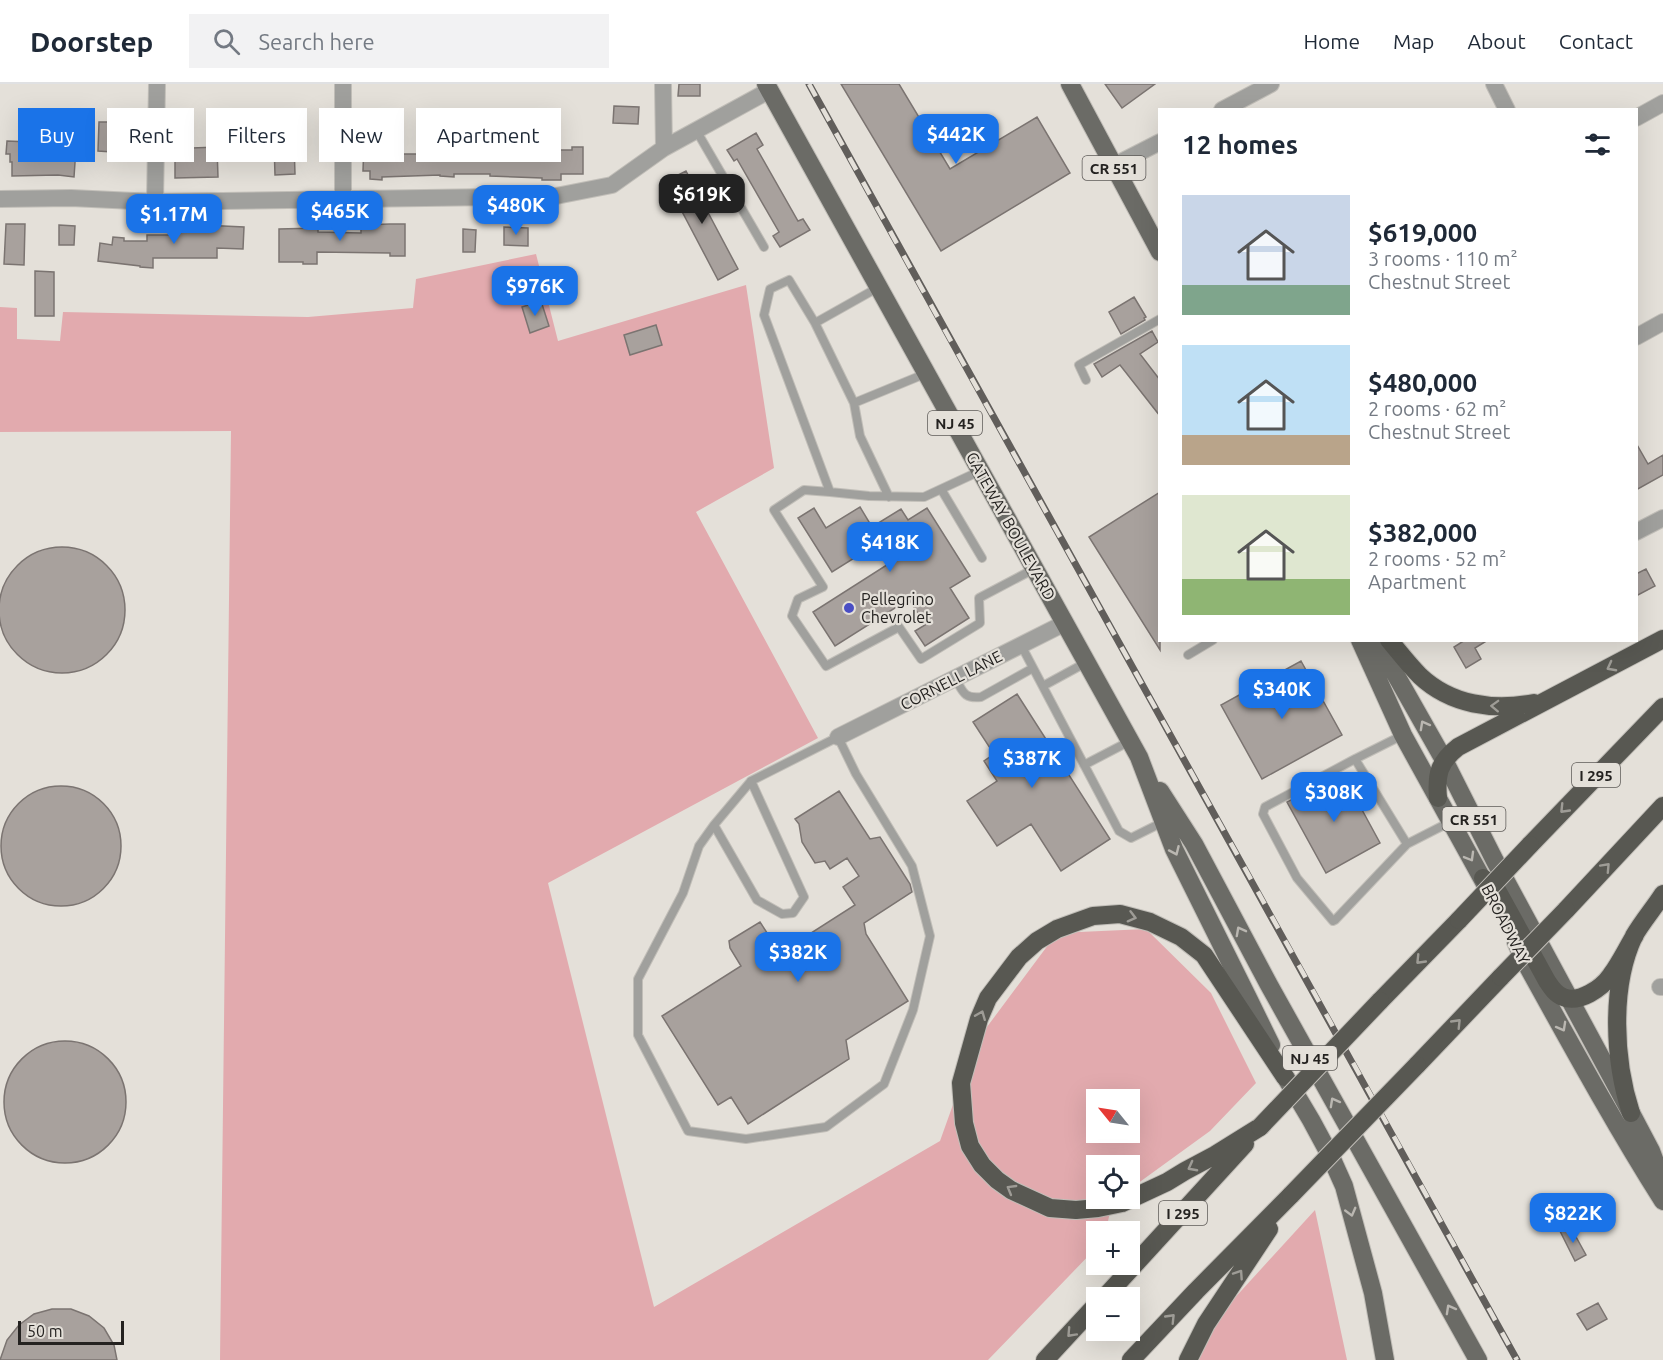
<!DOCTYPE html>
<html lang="en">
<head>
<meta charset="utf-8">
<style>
  :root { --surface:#fff; --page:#f2f2f3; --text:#1f2937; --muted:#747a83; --line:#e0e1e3; --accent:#1a73e8 }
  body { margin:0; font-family:Ubuntu,sans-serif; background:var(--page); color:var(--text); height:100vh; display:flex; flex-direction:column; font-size:22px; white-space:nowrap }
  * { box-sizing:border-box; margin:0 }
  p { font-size:20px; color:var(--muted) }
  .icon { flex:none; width:33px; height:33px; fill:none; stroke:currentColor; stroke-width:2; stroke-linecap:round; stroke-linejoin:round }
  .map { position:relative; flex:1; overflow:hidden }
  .details { position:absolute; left:1158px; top:24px; width:480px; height:534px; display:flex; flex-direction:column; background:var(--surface); border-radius:0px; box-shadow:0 6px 24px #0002 }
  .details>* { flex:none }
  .top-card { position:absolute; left:18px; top:24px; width:570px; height:54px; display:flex; gap:12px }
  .needle { width:39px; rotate:300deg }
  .tools { position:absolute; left:1086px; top:1005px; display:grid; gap:12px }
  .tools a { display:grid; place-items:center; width:54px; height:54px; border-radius:0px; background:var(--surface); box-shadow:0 6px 24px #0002; font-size:30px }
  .scale { position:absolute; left:18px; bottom:15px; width:106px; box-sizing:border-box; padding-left:6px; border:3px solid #242220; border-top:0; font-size:16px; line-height:21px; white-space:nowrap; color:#242220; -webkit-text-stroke:4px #e4e0d9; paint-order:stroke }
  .price { position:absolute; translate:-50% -51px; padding:0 14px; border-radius:12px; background:var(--accent); color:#fff; font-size:20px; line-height:39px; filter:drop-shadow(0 2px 3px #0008) }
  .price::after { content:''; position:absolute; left:50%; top:36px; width:18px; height:14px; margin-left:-9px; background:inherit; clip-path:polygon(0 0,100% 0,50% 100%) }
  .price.current { background:#222; color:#fff }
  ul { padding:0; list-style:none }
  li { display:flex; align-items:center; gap:18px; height:150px; padding:0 24px }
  li span { display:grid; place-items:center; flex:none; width:168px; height:120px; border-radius:0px; color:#555 }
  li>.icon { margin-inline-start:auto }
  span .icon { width:72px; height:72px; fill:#fffc; stroke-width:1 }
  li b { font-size:26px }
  h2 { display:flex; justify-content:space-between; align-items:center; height:72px; padding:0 24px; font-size:26px }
  .pill { padding:0 21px; border-radius:0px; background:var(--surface); box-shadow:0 6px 24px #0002; font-size:21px; line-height:54px }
  .pill.current { background:var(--accent); color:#fff }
  header { display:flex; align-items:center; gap:36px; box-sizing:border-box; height:84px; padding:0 30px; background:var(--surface); border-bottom:2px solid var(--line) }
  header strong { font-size:28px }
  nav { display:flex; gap:33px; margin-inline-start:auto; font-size:21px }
  .search { width:420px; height:54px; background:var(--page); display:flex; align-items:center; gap:15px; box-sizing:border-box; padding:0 21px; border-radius:0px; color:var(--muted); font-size:22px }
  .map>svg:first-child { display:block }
  .green { fill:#e2aaae; fill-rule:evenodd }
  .building { fill:#a8a19d; stroke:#7b7471; stroke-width:1.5 }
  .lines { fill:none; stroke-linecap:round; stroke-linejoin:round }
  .service-casing { stroke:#c1beb8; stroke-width:10 }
  .minor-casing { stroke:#c1beb8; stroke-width:18 }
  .primary-casing { stroke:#c1beb8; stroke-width:20 }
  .motorway-casing { stroke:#c1beb8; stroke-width:20 }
  .service { stroke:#a0a09d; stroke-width:8 }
  .minor { stroke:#a0a09d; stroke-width:16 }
  .primary { stroke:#6b6b66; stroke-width:18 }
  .motorway { stroke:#585852; stroke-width:18 }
  .rail-casing { stroke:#615e5b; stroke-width:7 }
  .rail { stroke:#e4e0d9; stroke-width:4.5; stroke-dasharray:14; stroke-linecap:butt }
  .motorway-bridge-casing { stroke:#c1beb8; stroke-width:20; stroke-linecap:butt }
  .motorway-bridge { stroke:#585852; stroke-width:18 }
  .oneway { stroke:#9e9c96 }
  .oneway2 { stroke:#bab7b1 }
  .poi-dot { fill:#4a4ec4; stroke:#e4e0d9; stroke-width:2 }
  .labels { text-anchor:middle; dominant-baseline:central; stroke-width:4.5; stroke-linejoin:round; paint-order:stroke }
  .shield { fill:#e4e0d9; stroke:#5e5b58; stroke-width:1.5 }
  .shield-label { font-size:15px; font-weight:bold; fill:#242220 }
  .street-label { font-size:16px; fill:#242220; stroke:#e4e0d9 }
  .poi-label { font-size:16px; fill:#242220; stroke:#e4e0d9; text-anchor:start }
</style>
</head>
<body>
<header>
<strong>Doorstep</strong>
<div class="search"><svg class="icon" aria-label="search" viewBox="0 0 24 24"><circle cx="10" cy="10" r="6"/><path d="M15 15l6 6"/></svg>Search here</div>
<nav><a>Home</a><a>Map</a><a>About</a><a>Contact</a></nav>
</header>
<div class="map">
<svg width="1663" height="1276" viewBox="0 0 1663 1276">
  <rect width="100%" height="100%" fill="#e4e0d9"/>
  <path class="green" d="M536 170 558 257 746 201 774 384 696 428 818 654 548 799 654 1223 940 1057 975 959 1057 849 1146 845 1211 909 1256 999 1210 1047 1130 1105V1082H1096V1114L1116 1115 1112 1118 1106 1147 1096 1148V1164L988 1276H220L231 347 0 348V223L17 224V255L60 257 63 228 308 233 413 224 416 195ZM1096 1016H1130V1048H1096Z
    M1315 1126 1347 1276H1178Z"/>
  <path class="building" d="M679 0H700V12H678Z
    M841 0H899L950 85 1037 33 1070 89 941 167Z
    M1105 0H1155L1122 24Z
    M614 22 639 23 638 40 613 39Z
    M99 38H122V64H112V68L98 67Z
    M756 49 763 61 757 65 798 137 803 135 810 146 780 163 773 152 779 148 737 75 734 77 727 66Z
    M417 54H429V70L469 71V67H490V59H509V64L530 63V66H572V63H583V90H561V96H542V94L490 92V90H454V93L440 92V91L382 93V96L370 95V87H363L364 57H382V70H417Z
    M7 57 30 58V60L72 59 71 64H76L74 93 58 91 12 92V78H10V70H6Z
    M175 59H192V64L217 63 218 93 175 94Z
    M274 59H294L295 90 275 91Z
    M686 87 738 185 718 196 666 97Z
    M6 140H25L24 181 4 180Z
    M390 140H405V172H390V169L317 168V180H303V178H279V145L318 144V148L361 149V141Z
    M59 141 75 142 74 161H59Z
    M202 141 244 143 243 165 217 164V174H153V184L140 183V182L98 177 100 159 112 161 113 153 124 154V157H147V151H176V142Z
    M504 143 528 144V162L504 161Z
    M463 145 476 146 475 168H463Z
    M35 187 54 188V232H35Z
    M1134 213 1146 233 1144 234 1145 236 1121 250 1109 228Z
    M541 217 549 242 530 249 522 223Z
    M656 241 662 261 630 271 624 251Z
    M1152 247 1158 258 1140 270 1160 296V332L1120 281 1102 293 1094 280Z
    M1636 359 1648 380 1663 371V391L1636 406Z
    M1160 408V566L1089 453Z
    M860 423 872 443 901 425 908 436 927 424 970 492 950 504 969 534 925 562 915 547 925 541 909 515 835 562 813 528 890 479 878 459 832 488 798 434 814 424 826 444Z
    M-1 526a63 63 0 1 1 126 0a63 63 0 1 1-126 0Z
    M1646 485 1655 502 1636 512V490Z
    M1465 556H1488L1475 564 1481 575 1466 584 1454 563Z
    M1301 577 1342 651 1262 695 1221 621Z
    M1017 610 1110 755 1061 787 1031 740 997 762 967 717 997 697 984 677 994 670 973 638Z
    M1342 689 1380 759 1326 789 1287 718Z
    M1 762a60 60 0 1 1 120 0a60 60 0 1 1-120 0Z
    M839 707 870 755 880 753 910 800 912 808 864 839 866 850 908 917 846 956 849 975 748 1040 731 1013 718 1021 662 932 741 882 730 864 729 857 760 838 780 869 855 821 843 803 859 792 847 774 830 785 825 777 815 779 802 758 799 740 795 735Z
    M4 1018a61 61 0 1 1 122 0a61 61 0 1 1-122 0Z
    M1570 1142 1586 1171 1575 1177 1560 1147Z
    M1598 1219 1607 1235 1587 1246 1577 1230Z
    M52 1225H71L89 1232 104 1244 114 1261 117 1276H0L7 1256 19 1241 34 1230Z"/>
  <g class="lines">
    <g class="service-casing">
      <path id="service" d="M696 46 764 163
        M879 203 815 239 789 196 770 205 764 231 830 408 869 412 924 413 980 387
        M815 239 854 319 860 352 889 413
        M1086 296 1079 281 1160 235
        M854 319 927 289
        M941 405 982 474
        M830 408 804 406 774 426 823 503 798 515 792 532 826 582 899 543 921 575 980 539 979 514 1034 485
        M1021 561 1119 747 1131 754 1163 738
        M1188 571 1213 556
        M955 594C963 607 963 615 981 613L1033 584
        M1043 602 1087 578
        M1403 651 1355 675 1265 723 1263 730 1297 794 1333 837 1335 836 1407 760
        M838 653 856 690 912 782 930 852 913 926 884 1000 826 1043 746 1055 688 1047 638 951V895L683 809 699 762 714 741 751 697Z
        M1355 675 1407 760 1450 738
        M1084 681 1130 657
        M714 741 757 816 782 830 793 829 804 813 751 697"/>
    </g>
    <g class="minor-casing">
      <path id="minor" d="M343 0V114
        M663 0 664 64
        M1494 0 1507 26
        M1222 26 1271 0
        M1636 34 1663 19
        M1113 82 1160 58
        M0 115 71 114 155 118 556 112 612 101 664 64 770 6
        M155 118 157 0
        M1636 253 1663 238
        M1636 448 1663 434
        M838 653 1065 539
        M1660 903H1663"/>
    </g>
    <g class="primary-casing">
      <path id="primary" d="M766 0 1139 673 1174 765 1249 916 1271 961
        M1070 0 1160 168
        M1360 556 1403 651 1489 807
        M1376 556 1444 676 1495 777 1631 1029 1651 1067 1663 1099
        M1160 707 1194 760 1269 901 1478 1276
        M1516 858 1523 874C1568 955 1613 1038 1663 1117
        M1286 994 1311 1036 1331 1073 1344 1102 1373 1209 1385 1276"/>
    </g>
    <g class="motorway-casing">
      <path id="motorway" d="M1389 556C1399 568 1409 581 1420 592 1451 621 1493 627 1534 619
        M1438 714C1436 690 1439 678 1458 663L1663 555
        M1530 761 1663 623
        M1483 794 1497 806 1547 897C1551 903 1555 910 1563 913 1579 920 1602 904 1611 891 1620 879 1627 864 1635 851
        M1566 826 1663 722
        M1380 917 1459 836
        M1417 981 1501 893
        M1631 1029C1614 977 1610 903 1634 852 1642 838 1654 824 1663 810
        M1260 1043 1215 1071 1185 1087 1167 1098 1122 1119 1098 1124 1076 1126 1050 1124 1011 1106 997 1096 982 1081 970 1062 964 1039 961 999 979 935 988 914 1019 873 1037 857 1057 845 1093 832 1120 830 1150 838 1181 853 1204 871 1285 993
        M1104 1214 1245 1060
        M1045 1276 1096 1221
        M1131 1276 1196 1207 1291 1111
        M1188 1276 1206 1240 1269 1145"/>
    </g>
    <use href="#service" class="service"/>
    <use href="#minor" class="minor"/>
    <use href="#primary" class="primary"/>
    <use href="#motorway" class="motorway"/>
    <g class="rail-casing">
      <path id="rail" d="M809 0C1043 426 1283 849 1517 1276"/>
    </g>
    <use href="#rail" class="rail"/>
    <g class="motorway-bridge-casing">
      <path id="motorway-bridge" d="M1459 836 1530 761
        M1501 893 1566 826
        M1260 1043 1380 917
        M1291 1111 1417 981"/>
    </g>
    <use href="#motorway-bridge" class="motorway-bridge"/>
  </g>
  <defs><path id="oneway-chevron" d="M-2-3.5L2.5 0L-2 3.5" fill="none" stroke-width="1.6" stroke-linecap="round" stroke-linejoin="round" transform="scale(1.5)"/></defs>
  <g class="oneway">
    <use href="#oneway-chevron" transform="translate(1611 583) rotate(152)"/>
    <use href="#oneway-chevron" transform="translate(1495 622) rotate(-178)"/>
    <use href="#oneway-chevron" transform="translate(1564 725) rotate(134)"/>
    <use href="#oneway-chevron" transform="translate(1606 783) rotate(-47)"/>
    <use href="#oneway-chevron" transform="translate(1132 833) rotate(15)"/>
    <use href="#oneway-chevron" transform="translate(1420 876) rotate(134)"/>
    <use href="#oneway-chevron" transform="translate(981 931) rotate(-68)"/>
    <use href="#oneway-chevron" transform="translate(1457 939) rotate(-46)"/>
    <use href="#oneway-chevron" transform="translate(1192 1083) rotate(152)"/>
    <use href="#oneway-chevron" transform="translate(1011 1105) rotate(-150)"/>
    <use href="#oneway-chevron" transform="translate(1239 1190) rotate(-56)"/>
    <use href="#oneway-chevron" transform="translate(1171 1234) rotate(-46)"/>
    <use href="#oneway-chevron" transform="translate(1071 1249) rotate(133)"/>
  </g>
  <g class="oneway2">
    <use href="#oneway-chevron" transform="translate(1424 641) rotate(-119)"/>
    <use href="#oneway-chevron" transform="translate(1175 767) rotate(66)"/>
    <use href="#oneway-chevron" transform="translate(1470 773) rotate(60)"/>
    <use href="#oneway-chevron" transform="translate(1240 847) rotate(-118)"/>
    <use href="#oneway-chevron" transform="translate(1562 943) rotate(61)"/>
    <use href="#oneway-chevron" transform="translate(1334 1018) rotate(-119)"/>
    <use href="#oneway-chevron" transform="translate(1351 1128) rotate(75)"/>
    <use href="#oneway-chevron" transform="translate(1450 1225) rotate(-119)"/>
  </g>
  <circle class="poi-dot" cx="849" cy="524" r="6"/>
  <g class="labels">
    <g class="shield">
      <rect x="1082.5" y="72" width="63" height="24" rx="4.5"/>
      <rect x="928" y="327" width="54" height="24" rx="4.5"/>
      <rect x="1572" y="679" width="48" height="24" rx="4.5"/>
      <rect x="1442.5" y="723" width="63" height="24" rx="4.5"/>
      <rect x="1283" y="962" width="54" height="24" rx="4.5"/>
      <rect x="1159" y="1117" width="48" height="24" rx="4.5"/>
    </g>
    <g class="shield-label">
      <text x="1114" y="84">CR 551</text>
      <text x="955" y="339">NJ 45</text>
      <text x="1596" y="691">I 295</text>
      <text x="1474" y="735">CR 551</text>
      <text x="1310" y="974">NJ 45</text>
      <text x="1183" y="1129">I 295</text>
    </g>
    <g class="street-label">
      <text transform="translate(1011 442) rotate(61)">GATEWAY BOULEVARD</text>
      <text transform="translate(951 596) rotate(-27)">CORNELL LANE</text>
      <text transform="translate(1506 840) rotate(63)">BROADWAY</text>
    </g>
    <g class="poi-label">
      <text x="861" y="515">Pellegrino<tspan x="861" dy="18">Chevrolet</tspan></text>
    </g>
  </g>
</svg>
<div class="tools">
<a><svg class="needle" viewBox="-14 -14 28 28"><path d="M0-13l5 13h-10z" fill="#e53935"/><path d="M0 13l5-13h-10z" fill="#747a83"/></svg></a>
<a><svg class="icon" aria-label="locate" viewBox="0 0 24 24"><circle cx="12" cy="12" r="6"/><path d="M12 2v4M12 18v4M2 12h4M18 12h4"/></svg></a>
<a>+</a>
<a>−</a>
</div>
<div class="scale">50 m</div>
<b class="price" style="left:956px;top:81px">$442K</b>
<b class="price current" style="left:702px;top:141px">$619K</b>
<b class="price" style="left:516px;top:152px">$480K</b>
<b class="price" style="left:340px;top:158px">$465K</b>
<b class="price" style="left:174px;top:161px">$1.17M</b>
<b class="price" style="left:535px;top:233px">$976K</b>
<b class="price" style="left:890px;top:489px">$418K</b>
<b class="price" style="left:1282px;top:636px">$340K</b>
<b class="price" style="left:1032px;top:705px">$387K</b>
<b class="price" style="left:1334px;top:739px">$308K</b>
<b class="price" style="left:798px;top:899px">$382K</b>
<b class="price" style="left:1573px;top:1160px">$822K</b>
<div class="top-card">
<a class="pill current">Buy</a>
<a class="pill">Rent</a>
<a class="pill">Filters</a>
<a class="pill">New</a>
<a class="pill">Apartment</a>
</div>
<section class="details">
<h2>12 homes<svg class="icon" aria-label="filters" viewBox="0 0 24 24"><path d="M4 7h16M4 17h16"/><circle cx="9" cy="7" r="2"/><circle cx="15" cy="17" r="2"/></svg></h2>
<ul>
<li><span style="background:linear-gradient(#c9d6e8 75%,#7fa58c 0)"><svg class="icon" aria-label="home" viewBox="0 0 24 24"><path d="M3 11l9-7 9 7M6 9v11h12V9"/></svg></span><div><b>$619,000</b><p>3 rooms · 110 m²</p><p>Chestnut Street</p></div></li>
<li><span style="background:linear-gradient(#bfe0f5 75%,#b9a48a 0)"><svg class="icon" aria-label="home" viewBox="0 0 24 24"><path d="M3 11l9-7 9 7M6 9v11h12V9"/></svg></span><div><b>$480,000</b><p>2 rooms · 62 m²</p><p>Chestnut Street</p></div></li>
<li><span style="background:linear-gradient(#dfe7d0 70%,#8fb573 0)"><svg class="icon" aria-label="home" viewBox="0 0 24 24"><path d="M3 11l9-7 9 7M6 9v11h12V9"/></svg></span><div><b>$382,000</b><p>2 rooms · 52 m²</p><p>Apartment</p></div></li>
</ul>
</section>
</div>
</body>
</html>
